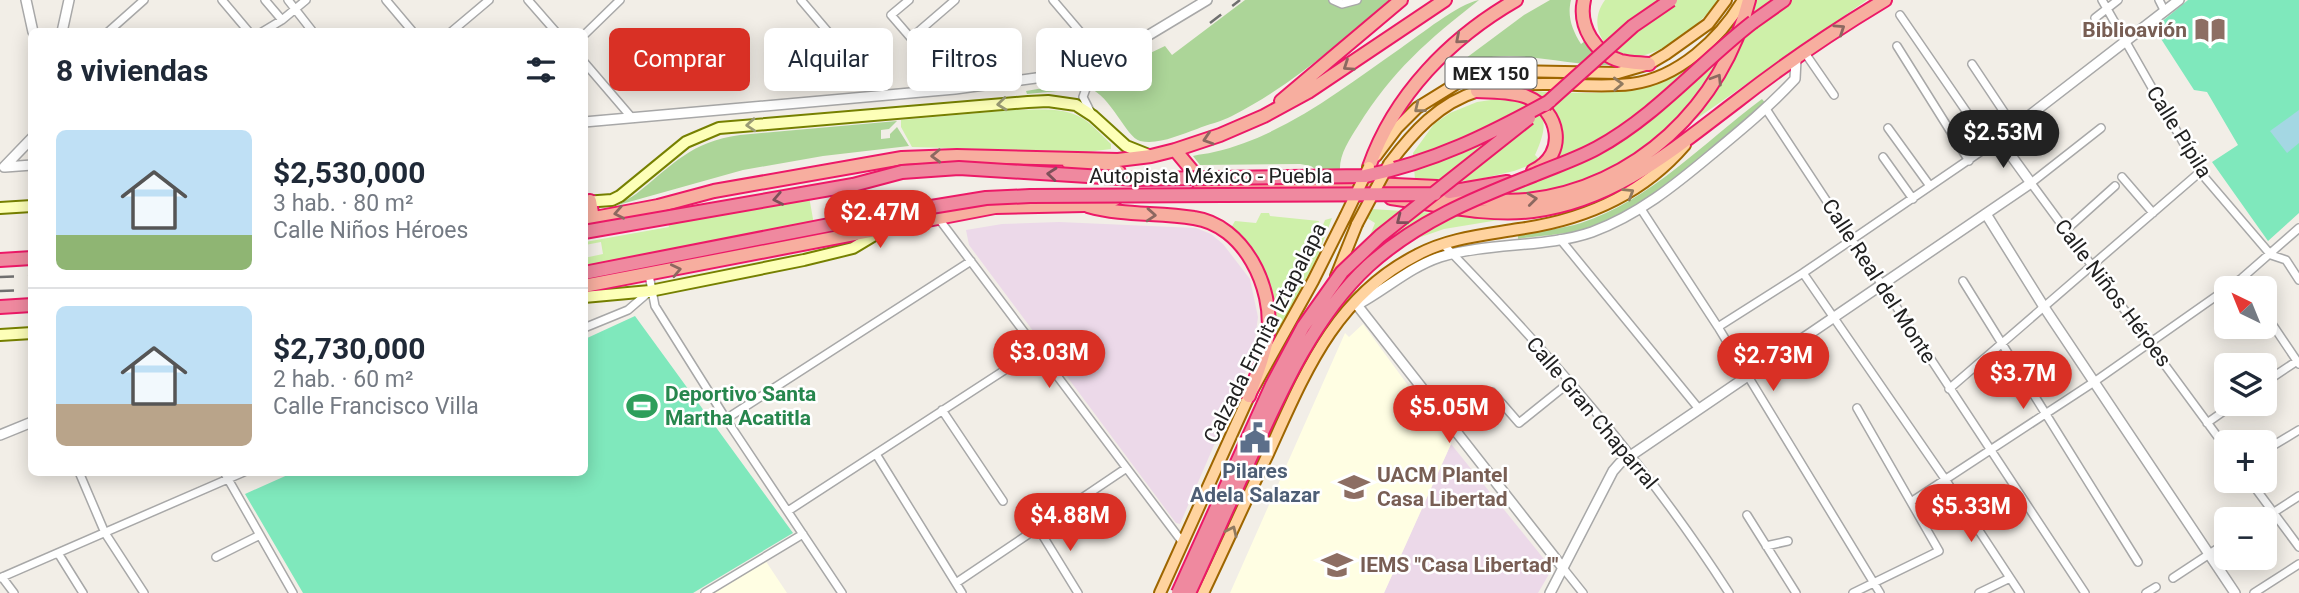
<!DOCTYPE html>
<html lang="es">
<head>
<meta charset="utf-8">
<style>
  :root { --surface:#fff; --page:#f6f6f7; --text:#1f2937; --muted:#747a83; --line:#e0e1e3; --accent:#d93025 }
  body { margin:0; font-family:Roboto,sans-serif; background:var(--page); color:var(--text); height:100vh; display:flex; flex-direction:column; font-size:26px; white-space:nowrap }
  * { box-sizing:border-box; margin:0 }
  p { font-size:23px; color:var(--muted) }
  .icon { flex:none; width:38px; height:38px; fill:none; stroke:currentColor; stroke-width:2; stroke-linecap:round; stroke-linejoin:round }
  .map { position:relative; flex:1; overflow:hidden }
  .sheet { position:absolute; left:28px; top:28px; width:560px; height:448px; display:flex; flex-direction:column; background:var(--surface); border-radius:10px; box-shadow:0 4px 18px #0003 }
  .sheet>* { flex:none }
  .hud { position:absolute; left:609px; top:28px; width:665px; height:63px; display:flex; gap:14px }
  .needle { width:46px; rotate:317deg }
  .buttons { position:absolute; left:2214px; top:276px; display:grid; gap:14px }
  .buttons a { display:grid; place-items:center; width:63px; height:63px; border-radius:10px; background:var(--surface); box-shadow:0 4px 18px #0003; font-size:35px }
  .price { position:absolute; translate:-50% -60px; padding:0 16px; border-radius:24px; background:var(--accent); color:#fff; font-size:23px; line-height:46px; filter:drop-shadow(0 2px 4px #0008) }
  .price::after { content:''; position:absolute; left:50%; top:42px; width:21px; height:16px; margin-left:-10px; background:inherit; clip-path:polygon(0 0,100% 0,50% 100%) }
  .price.current { background:#222; color:#fff }
  ul { padding:0; list-style:none }
  li { display:flex; align-items:center; gap:21px; height:175px; padding:0 28px }
  li+li { border-top:2px solid var(--line) }
  li span { display:grid; place-items:center; flex:none; width:196px; height:140px; border-radius:10px; color:#555 }
  li>.icon { margin-inline-start:auto }
  span .icon { width:84px; height:84px; fill:#fffc; stroke-width:1 }
  li b { font-size:30px }
  h2 { display:flex; justify-content:space-between; align-items:center; height:84px; padding:0 28px; font-size:30px }
  .chip { padding:0 24px; border-radius:10px; background:var(--surface); box-shadow:0 4px 18px #0003; font-size:24px; line-height:63px }
  .chip.current { background:var(--accent); color:#fff }
  .map>svg:first-child { display:block }
  .industrial { fill:#ecd9e9 }
  .education { fill:#fffee3 }
  .grass { fill:#cef0a9 }
  .forest { fill:#acd598 }
  .pitch { fill:#7fe8bc }
  .water { fill:#a4d7e3 }
  .lines { fill:none; stroke-linecap:round; stroke-linejoin:round }
  .minor-casing { stroke:#a8a8a8; stroke-width:10 }
  .tertiary-casing { stroke:#a8a8a8; stroke-width:12 }
  .secondary-casing { stroke:#768000; stroke-width:14 }
  .primary-casing { stroke:#9e6600; stroke-width:14 }
  .trunk-casing { stroke:#ec1967; stroke-width:16 }
  .motorway-casing { stroke:#ec1967; stroke-width:16 }
  .minor { stroke:#fff; stroke-width:7 }
  .tertiary { stroke:#fff; stroke-width:9 }
  .secondary { stroke:#fdffb8; stroke-width:10 }
  .primary { stroke:#ffd39f; stroke-width:10 }
  .trunk { stroke:#f7ae9f; stroke-width:12 }
  .motorway { stroke:#ef899f; stroke-width:12 }
  .rail { stroke:#6f6f6f; stroke-width:2.5; stroke-dasharray:14 14; stroke-linecap:butt }
  .primary-bridge-casing { stroke:#9e6600; stroke-width:14; stroke-linecap:butt }
  .motorway-bridge-casing { stroke:#ec1967; stroke-width:16; stroke-linecap:butt }
  .primary-bridge { stroke:#ffd39f; stroke-width:10 }
  .motorway-bridge { stroke:#ef899f; stroke-width:12 }
  .oneway { stroke:#8c6860 }
  .oneway2 { stroke:#907a60 }
  .oneway3 { stroke:#9a9b74 }
  .oneway4 { stroke:#7e505a }
  .labels { text-anchor:middle; dominant-baseline:central; stroke-width:5; stroke-linejoin:round; paint-order:stroke }
  .shield { fill:#fff; stroke:#646464; stroke-width:2 }
  .shield-label { font-size:19px; font-weight:bold; fill:#212121 }
  .education-label { font-size:21px; font-weight:bold; fill:#785e54; stroke:#fff; text-anchor:start }
  .street-label { font-size:21px; fill:#212121; stroke:#fff }
  .leisure-label { font-size:21px; font-weight:bold; fill:#27864d; stroke:#fff; text-anchor:start }
  .service-label { font-size:21px; font-weight:bold; fill:#4e5e75; stroke:#fff }
</style>
</head>
<body>
<div class="map">
<svg width="2299" height="593" viewBox="0 0 2299 593">
  <rect width="100%" height="100%" fill="#f2eee7"/>
  <path class="industrial" d="M1059 222 1196 228 1211 234 1223 244 1250 279 1258 317 1253 355 1180 524 1176 523 969 245 966 230 1002 224Z
    M1451 444 1552 569 1538 593H1384Z"/>
  <path class="education" d="M1363 324 1451 444 1384 593H1230L1345 333 1349 337Z
    M765 560 787 593H711Z"/>
  <path class="grass" d="M1605 0H1718C1702 23 1673 47 1645 55 1612 64 1583 30 1605 0Z
    M1757 0H1867L1689 124C1723 81 1741 53 1757 0Z
    M1741 14C1734 30 1729 48 1720 63 1672 145 1596 192 1501 196L1504 189C1525 177 1575 158 1559 127 1553 114 1535 101 1525 91 1622 95 1680 101 1741 14Z
    M1505 98C1545 105 1552 118 1535 155L1541 161 1514 171 1471 181 1415 180 1413 153 1434 124 1450 113 1477 102Z
    M1013 110C1032 110 1058 107 1076 115 1089 120 1100 134 1111 144V149L1087 152 912 147 901 127V120Z
    M807 185 816 236 585 281 584 258 603 254 601 242 585 245V242L669 227 666 214Z
    M1371 209 1503 217H1517L1444 229 1418 238 1397 250 1361 279 1355 286 1356 292 1321 335 1344 274 1355 273 1375 223 1367 218Z
    M1261 213H1269L1270 216 1319 221 1312 243 1316 242 1325 220 1332 218 1317 258 1271 345 1274 319 1231 228 1235 221 1256 223Z"/>
  <path class="forest" d="M1245 0H1391C1340 42 1291 86 1232 116 1221 122 1208 124 1197 129 1179 135 1159 145 1140 141 1126 137 1111 96 1089 88L1027 94 1026 91 1079 82 1108 73 1165 46 1172 55Z
    M1479 0C1428 40 1392 71 1358 126 1349 140 1339 155 1340 171L1319 172 1311 166 1300 164 1200 165 1193 156C1200 154 1207 154 1214 152 1284 136 1343 88 1401 48 1420 35 1458 4 1479 0Z
    M1550 0H1571C1567 16 1572 30 1581 44L1585 41 1597 56 1614 65C1556 67 1500 39 1446 73L1524 15Z
    M1762 99 1766 104C1710 146 1659 204 1592 227 1568 235 1542 235 1518 239V235C1539 231 1561 229 1581 223 1651 200 1704 142 1762 99Z
    M897 121 889 129 881 130V139L890 138V134L897 127 909 146 823 156 743 170 618 205C623 201 631 198 636 194 674 164 690 142 740 135Z"/>
  <path class="pitch" d="M2188 0H2299V213L2268 241 2212 162 2238 145 2207 92 2194 90 2154 28Z
    M635 316 793 533 693 593H303L245 494 292 473 584 472 585 339Z"/>
  <path class="water" d="M2299 110V143L2287 153 2270 131Z"/>
  <g class="lines">
    <g class="minor-casing">
      <path id="minor" d="M222 0 249 32
        M265 0 282 20
        M288 0 313 32
        M386 0 413 32
        M528 0 556 32
        M801 0 829 33
        M909 0 891 15 955 89
        M1053 0 1105 61
        M1333 0 1342 4 1357 0
        M2102 0 2200 172 2271 255 2286 260 2299 280
        M2159 0 2164 10
        M1900 15 1990 146
        M2095 18 2118 0
        M108 32 144 0
        M262 32 282 20 306 0
        M451 32 489 0
        M584 35 620 0
        M911 38 955 0
        M1897 46 1969 161
        M1805 53 1834 95
        M584 62 632 118
        M1972 64 2014 127
        M1088 67 1089 80 1083 97 1091 113
        M1766 109 2085 593
        M1888 128 1930 186
        M2101 128 2031 183 2226 448
        M1883 157 1913 199
        M2122 177 2153 213
        M1641 209 1718 327 1880 593
        M939 219 1183 543
        M2066 230 2115 186
        M1560 239 1699 409
        M1443 244C1547 351 1648 466 1729 593
        M1803 273 1945 479 2020 593
        M649 275 655 306 726 419 842 593
        M2242 278 2249 289
        M1963 281 2138 562
        M2264 312 2299 364
        M1718 327 1803 273 1999 139
        M584 328 628 310 650 291
        M2264 383 2297 361
        M1949 389 2200 172
        M1492 392 1519 423 1570 382
        M942 410 1003 501
        M726 419 971 261
        M2207 423 2234 404
        M2264 451 2299 430
        M876 454 962 593
        M79 472 105 533 144 593
        M224 472 293 593
        M2250 481 2299 547
        M1911 502 2094 382 2242 278 2299 228
        M788 511 1037 349
        M1747 515 1796 593
        M2262 520 2299 496
        M1038 528 1078 593
        M1766 546 1788 541
        M58 553 83 593
        M216 557 260 535
        M1563 568 1583 593
        M2 577 14 593
        M0 578 244 472
        M2173 578 2226 543
        M956 583 1125 469
        M705 593 803 534
        M1853 593 1939 551 1857 408
        M1979 593 2010 578
        M2146 593 2156 587
        M2254 593 2299 564"/>
    </g>
    <g class="tertiary-casing">
      <path id="tertiary" d="M26 0 33 32
        M62 32 69 0
        M584 122 955 89 1058 75 1109 59 1207 0
        M4 167 32 138
        M5 167 32 165
        M1986 214 2044 307 2235 593
        M1355 302 1357 305C1385 290 1410 267 1440 257 1489 242 1546 248 1592 232 1638 215 1675 185 1712 154 1741 130 1769 107 1795 79L1796 59
        M1357 305 1563 568
        M0 435 32 422
        M1550 593 1613 471 1620 463 2031 183 1999 139 2179 0"/>
    </g>
    <g class="secondary-casing">
      <path id="secondary" d="M584 202 612 200 620 196 686 142 719 128 1028 102 1048 101 1076 105 1093 116 1126 146 1151 156
        M0 208 32 206
        M584 297 650 291 804 260 853 248 883 230
        M0 335 32 333"/>
    </g>
    <g class="primary-casing">
      <path id="primary" d="M1376 156 1397 128 1417 108 1459 82 1504 71 1618 73 1649 64 1666 54 1708 24 1726 0
        M1389 164C1413 132 1439 103 1478 91 1504 83 1530 84 1557 84 1581 85 1607 87 1631 84 1678 78 1720 39 1743 0
        M1336 276 1357 224
        M1160 593 1249 396 1313 281 1345 217
        M1203 593C1225 547 1246 500 1268 454 1304 375 1334 297 1417 255 1448 238 1484 235 1519 229 1583 220 1642 195 1685 145"/>
    </g>
    <g class="trunk-casing">
      <path id="trunk" d="M1584 0C1578 26 1595 54 1621 61 1630 63 1639 63 1649 64
        M1477 91C1494 92 1512 91 1527 97 1559 110 1569 154 1533 171
        M1281 101 1401 0
        M1175 150 1195 174
        M1068 162 1088 169 1119 172
        M1369 167C1394 95 1450 38 1516 0
        M1374 184 1437 187
        M1199 190 1326 184 1384 189
        M1426 193C1459 196 1494 203 1527 200 1636 188 1723 105 1749 0
        M1391 198C1437 204 1487 217 1533 211 1614 201 1674 149 1736 102 1782 66 1835 30 1885 0
        M590 201 593 219
        M1088 206C1123 216 1158 212 1194 218 1244 225 1274 288 1268 334 1265 355 1256 376 1249 396
        M584 220 658 206 714 191 902 158 957 156 1118 160 1151 156 1175 150 1220 135 1264 116 1308 92 1445 0
        M584 286 995 207 1084 205 1115 199"/>
    </g>
    <g class="motorway-casing">
      <path id="motorway" d="M1753 22 1784 0
        M1449 192 1507 182
        M0 260 32 258
        M584 273 870 217
        M0 307 32 305"/>
    </g>
    <use href="#minor" class="minor"/>
    <use href="#tertiary" class="tertiary"/>
    <use href="#secondary" class="secondary"/>
    <use href="#primary" class="primary"/>
    <use href="#trunk" class="trunk"/>
    <use href="#motorway" class="motorway"/>
    <path class="rail" d="M1210 23 1240 0
      M0 277 32 276
      M0 291 32 290"/>
    <g class="primary-bridge-casing">
      <path id="primary-bridge" d="M1345 217 1369 167
        M1357 224 1389 164"/>
    </g>
    <g class="motorway-bridge-casing">
      <path id="motorway-bridge" d="M1545 105 1633 26 1671 0
        M870 217 986 198 1030 196 1435 194
        M584 232 853 185 902 172 959 168 1135 179 1365 176C1434 162 1488 135 1550 101
        M1178 593 1272 385 1303 327 1342 272 1380 236 1529 118
        M1189 593C1209 550 1228 506 1248 463 1279 395 1313 317 1368 266 1416 222 1475 198 1534 175 1555 166 1577 159 1597 148 1656 116 1700 63 1753 22"/>
    </g>
    <use href="#primary-bridge" class="primary-bridge"/>
    <use href="#motorway-bridge" class="motorway-bridge"/>
  </g>
  <defs><path id="oneway-chevron" d="M-2-3.5L2.5 0L-2 3.5" fill="none" stroke-width="1.6" stroke-linecap="round" stroke-linejoin="round" transform="scale(1.75)"/></defs>
  <g class="oneway">
    <use href="#oneway-chevron" transform="translate(1840 29) rotate(-34)"/>
    <use href="#oneway-chevron" transform="translate(1460 39) rotate(139)"/>
    <use href="#oneway-chevron" transform="translate(1348 66) rotate(146)"/>
    <use href="#oneway-chevron" transform="translate(1717 79) rotate(-58)"/>
    <use href="#oneway-chevron" transform="translate(1208 139) rotate(162)"/>
    <use href="#oneway-chevron" transform="translate(936 156) rotate(178)"/>
    <use href="#oneway-chevron" transform="translate(1532 199) rotate(-7)"/>
    <use href="#oneway-chevron" transform="translate(619 213) rotate(169)"/>
    <use href="#oneway-chevron" transform="translate(1151 215) rotate(4)"/>
    <use href="#oneway-chevron" transform="translate(676 270) rotate(-12)"/>
  </g>
  <g class="oneway2">
    <use href="#oneway-chevron" transform="translate(1618 84) rotate(-2)"/>
    <use href="#oneway-chevron" transform="translate(1419 108) rotate(141)"/>
    <use href="#oneway-chevron" transform="translate(1629 193) rotate(-32)"/>
    <use href="#oneway-chevron" transform="translate(1232 531) rotate(-65)"/>
  </g>
  <g class="oneway3">
    <use href="#oneway-chevron" transform="translate(1002 104) rotate(174)"/>
    <use href="#oneway-chevron" transform="translate(751 125) rotate(176)"/>
  </g>
  <g class="oneway4">
    <use href="#oneway-chevron" transform="translate(1052 174) rotate(-175)"/>
    <use href="#oneway-chevron" transform="translate(778 199) rotate(169)"/>
    <use href="#oneway-chevron" transform="translate(1401 220) rotate(142)"/>
  </g>
  <defs>
    <g id="library-bare" transform="scale(2.415)"><path d="M-6-4Q-3-5.5-.7-3.5V5Q-3 3-6 4ZM6-4Q3-5.5 .7-3.5V5Q3 3 6 4Z" fill="#8d6e63" stroke="#fff" stroke-width="2.5" paint-order="stroke"/></g>
    <g id="stadium-bare" transform="scale(2.415)"><path d="M0-5a6.5 5 0 1 0 0 10a6.5 5 0 1 0 0-10ZM-3.5-1.8h7v3.6h-7Z" fill="#2e9e5b" stroke="#fff" stroke-width="2.5" paint-order="stroke"/></g>
    <g id="civic-bare" transform="scale(2.415)"><path d="M-.6-6.5H3V-4.5H.6V-3L4-1V1h2V6H-6V1h2V-1L-.6-3ZM-1.2 2.5V6h2.4V2.5Z" fill="#5c6f8a" stroke="#fff" stroke-width="2.5" paint-order="stroke"/></g>
    <g id="university-bare" transform="scale(2.415)"><path d="M0-5L7-2L0 1L-7-2ZM-4 1L0 2.5L4 1V4Q0 6-4 4Z" fill="#8d6e63" stroke="#fff" stroke-width="2.5" paint-order="stroke"/></g>
    <g id="school-bare" transform="scale(2.415)"><path d="M0-5L7-2L0 1L-7-2ZM-4 1L0 2.5L4 1V4Q0 6-4 4Z" fill="#8d6e63" stroke="#fff" stroke-width="2.5" paint-order="stroke"/></g>
  </defs>
  <g fill-rule="evenodd">
    <use href="#library-bare" x="2210" y="30"/>
    <use href="#stadium-bare" x="642" y="406"/>
    <use href="#civic-bare" x="1255" y="438"/>
    <use href="#university-bare" x="1354" y="487"/>
    <use href="#school-bare" x="1337" y="565"/>
  </g>
  <g class="labels">
    <rect class="shield" x="1445.5" y="57.5" width="91" height="31" rx="5"/>
    <g class="shield-label">
      <text x="1491" y="73">MEX 150</text>
    </g>
    <g class="education-label">
      <text x="2187" y="30" text-anchor="end">Biblioavión</text>
      <text x="1377" y="475">UACM Plantel<tspan x="1377" dy="24">Casa Libertad</tspan></text>
      <text x="1360" y="565">IEMS "Casa Libertad"</text>
    </g>
    <g class="street-label">
      <text transform="translate(2179 132) rotate(58)">Calle Pípila</text>
      <text x="1211" y="176">Autopista México - Puebla</text>
      <text transform="translate(1879 281) rotate(57)">Calle Real del Monte</text>
      <text transform="translate(2113 293) rotate(53)">Calle Niños Héroes</text>
      <text transform="translate(1265 333) rotate(-63)">Calzada Ermita Iztapalapa</text>
      <text transform="translate(1592 413) rotate(50)">Calle Gran Chaparral</text>
    </g>
    <g class="leisure-label">
      <text x="665" y="394">Deportivo Santa<tspan x="665" dy="24">Martha Acatitla</tspan></text>
    </g>
    <g class="service-label">
      <text x="1255" y="471">Pilares<tspan x="1255" dy="24">Adela Salazar</tspan></text>
    </g>
  </g>
</svg>
<div class="buttons">
<a><svg class="needle" viewBox="-14 -14 28 28"><path d="M0-13l5 13h-10z" fill="#e53935"/><path d="M0 13l5-13h-10z" fill="#747a83"/></svg></a>
<a><svg class="icon" aria-label="layers" viewBox="0 0 24 24"><path d="M12 4l9 5-9 5-9-5zM3 14l9 5 9-5"/></svg></a>
<a>+</a>
<a>−</a>
</div>
<b class="price current" style="left:2003px;top:170px">$2.53M</b>
<b class="price" style="left:880px;top:250px">$2.47M</b>
<b class="price" style="left:1049px;top:390px">$3.03M</b>
<b class="price" style="left:1773px;top:393px">$2.73M</b>
<b class="price" style="left:2023px;top:411px">$3.7M</b>
<b class="price" style="left:1449px;top:445px">$5.05M</b>
<b class="price" style="left:1971px;top:544px">$5.33M</b>
<b class="price" style="left:1070px;top:553px">$4.88M</b>
<div class="hud">
<a class="chip current">Comprar</a>
<a class="chip">Alquilar</a>
<a class="chip">Filtros</a>
<a class="chip">Nuevo</a>
</div>
<section class="sheet">
<h2>8 viviendas<svg class="icon" aria-label="filters" viewBox="0 0 24 24"><path d="M4 7h16M4 17h16"/><circle cx="9" cy="7" r="2"/><circle cx="15" cy="17" r="2"/></svg></h2>
<ul>
<li><span style="background:linear-gradient(#bfe0f5 75%,#8fb573 0)"><svg class="icon" aria-label="home" viewBox="0 0 24 24"><path d="M3 11l9-7 9 7M6 9v11h12V9"/></svg></span><div><b>$2,530,000</b><p>3 hab. · 80 m²</p><p>Calle Niños Héroes</p></div></li>
<li><span style="background:linear-gradient(#bfe0f5 70%,#b9a48a 0)"><svg class="icon" aria-label="home" viewBox="0 0 24 24"><path d="M3 11l9-7 9 7M6 9v11h12V9"/></svg></span><div><b>$2,730,000</b><p>2 hab. · 60 m²</p><p>Calle Francisco Villa</p></div></li>
</ul>
</section>
</div>
</body>
</html>
